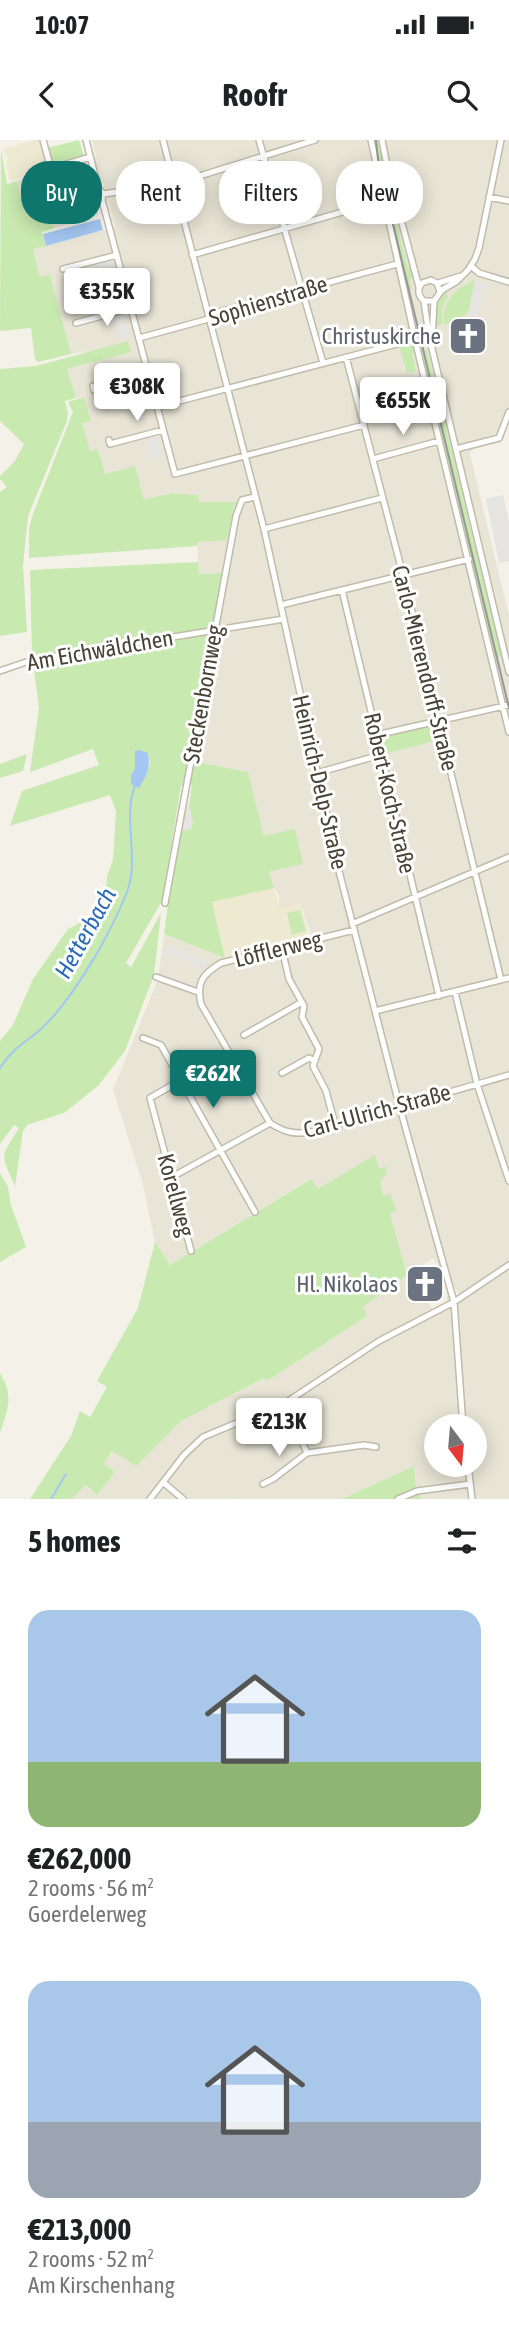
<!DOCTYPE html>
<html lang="en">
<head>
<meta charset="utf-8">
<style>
  :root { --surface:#fff; --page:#f6f6f6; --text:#202124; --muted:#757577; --accent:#0f766e }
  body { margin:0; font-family:"Asap Condensed",sans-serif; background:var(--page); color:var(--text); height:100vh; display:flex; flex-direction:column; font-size:26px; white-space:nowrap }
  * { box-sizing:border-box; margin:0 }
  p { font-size:23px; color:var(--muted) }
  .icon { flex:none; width:38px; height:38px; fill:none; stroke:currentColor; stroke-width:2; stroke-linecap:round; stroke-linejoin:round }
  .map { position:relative; height:1359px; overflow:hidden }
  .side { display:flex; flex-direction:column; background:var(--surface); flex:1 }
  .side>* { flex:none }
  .hud { position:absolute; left:21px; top:21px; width:467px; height:63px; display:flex; gap:14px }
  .needle { width:46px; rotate:164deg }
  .controls { position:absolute; left:424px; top:1274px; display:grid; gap:14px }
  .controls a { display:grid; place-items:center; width:63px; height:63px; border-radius:50%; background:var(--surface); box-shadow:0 4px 18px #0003; font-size:35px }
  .price { position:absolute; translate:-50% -60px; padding:0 16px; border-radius:7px; background:#fff; color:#222; font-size:23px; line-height:46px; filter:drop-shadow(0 2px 4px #0008) }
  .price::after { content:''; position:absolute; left:50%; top:42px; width:21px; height:16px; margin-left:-10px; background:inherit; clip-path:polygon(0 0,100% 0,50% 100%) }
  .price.current { background:var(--accent); color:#fff }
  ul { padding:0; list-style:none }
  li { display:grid; align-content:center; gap:14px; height:371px; padding:0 28px }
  li span { display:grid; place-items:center; height:217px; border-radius:21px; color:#555 }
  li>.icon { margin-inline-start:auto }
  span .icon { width:126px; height:126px; fill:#fffc; stroke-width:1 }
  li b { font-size:30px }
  h2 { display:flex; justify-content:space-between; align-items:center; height:84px; padding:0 28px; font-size:30px }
  .pill { padding:0 24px; border-radius:28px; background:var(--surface); box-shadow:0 4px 18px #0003; font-size:24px; line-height:63px }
  .pill.current { background:var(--accent); color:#fff }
  .status { display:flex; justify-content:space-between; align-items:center; height:49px; padding:0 35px; background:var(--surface); direction:ltr }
  .status svg { height:19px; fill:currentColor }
  header { display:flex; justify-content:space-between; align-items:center; height:91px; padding:0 28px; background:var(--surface); font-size:32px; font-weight:700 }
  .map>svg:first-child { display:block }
  .residential { fill:#e8e5d6; fill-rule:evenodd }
  .education { fill:#eee9d1 }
  .green { fill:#c8e9b0; fill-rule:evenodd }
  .parking { fill:#e5e4e0 }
  .water { fill:#a3c7f2 }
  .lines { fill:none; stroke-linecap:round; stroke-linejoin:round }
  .stream { stroke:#a3c7f2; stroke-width:2 }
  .minor-casing { stroke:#c0bbaa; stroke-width:8 }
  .minor { stroke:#fff; stroke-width:5 }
  .tram { stroke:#979797; stroke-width:2 }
  .labels { text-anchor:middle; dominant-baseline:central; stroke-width:6; stroke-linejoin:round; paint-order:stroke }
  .street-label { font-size:23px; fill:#484336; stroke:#fff }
  .worship-label { font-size:23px; fill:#5b616d; stroke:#fff; text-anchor:end }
  .water-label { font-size:24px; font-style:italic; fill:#2c6ab7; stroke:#fff }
</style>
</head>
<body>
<div class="status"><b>10:07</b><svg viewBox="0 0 49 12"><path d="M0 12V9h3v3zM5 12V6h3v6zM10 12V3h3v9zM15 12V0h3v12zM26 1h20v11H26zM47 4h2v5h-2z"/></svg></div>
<header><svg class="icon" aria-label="back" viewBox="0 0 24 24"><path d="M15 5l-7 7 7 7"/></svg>Roofr<svg class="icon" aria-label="search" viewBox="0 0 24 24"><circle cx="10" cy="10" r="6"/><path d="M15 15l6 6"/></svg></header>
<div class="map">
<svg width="509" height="1359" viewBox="0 0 509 1359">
  <rect width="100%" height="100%" fill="#f4f2e8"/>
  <path class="residential" d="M92 0H509V282L501 302 473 309 470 314 509 476V1359H421L420 1353 416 1354 414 1326 342 1359H233L231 1357 230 1359H71L86 1345 98 1354 115 1332 104 1324 113 1311 136 1325 181 1281 265 1238 267 1241 367 1176 362 1167 407 1135 390 1074 394 1067 383 1057 380 1044 381 1039 387 1035 384 1027 317 1050 310 1039 170 1125 155 1102 142 1041 113 950 158 839 164 794 225 818 311 796 301 764 279 768V755L274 748 269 732 303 723 264 696 248 632 196 622 228 433 199 434 197 402 227 399 234 366 198 362 196 355 172 353 144 361 105 334 98 310 90 312 82 283 91 280 84 257 76 258 67 229 106 219 103 209 71 214 50 136 40 138 33 109 115 87 103 42 79 49 87 80 54 88 47 64 24 70 17 41 96 18ZM433 1118 463 1159 447 1153 446 1162 432 1169 425 1157 415 1154 408 1135ZM436 1286H474V1325H436Z"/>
  <path class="education" d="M33 0H39L46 24 33 28 34 31 31 34 10 41 6 22 9 20 3 9Z
    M274 748 280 768 301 763 309 797 225 818 212 762Z"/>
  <path class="green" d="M79 0 84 16 53 25 47 8Z
    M372 0H376V3L379 4 390 52 385 54Z
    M1 10 7 44 17 41 24 70 48 64 54 88 42 92 46 106 33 109 40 137 50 135 71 214 38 222 35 219 31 188 0 191Z
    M391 62 408 128 411 127 414 137 410 140 412 149 406 150 387 63Z
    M475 140C469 170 475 175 444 185 441 162 455 148 475 140Z
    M446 151 448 156 442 168V184L436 187 435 165Z
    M128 201 131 212 67 229 76 258 65 261 68 273 67 281 28 376 23 425 27 492 0 496V352L7 347 0 339V336L15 321 24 304 0 281V229L36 226Z
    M410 203 414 204 416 212 412 214 416 231 407 233 399 206Z
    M418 203 427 211 436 245 501 515 496 521H494Z
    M84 257 91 281 82 283 90 311 98 309 105 334 135 326 144 360 172 353 197 355 199 362H238L234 366 227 400 197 402V406L29 418V389L33 374 73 272 68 262Z
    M198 422 199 434 222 433 213 488 38 517 32 515 30 430Z
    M211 493 189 612 197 615V622L248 632 264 696 295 689 303 724 269 732 274 748 212 762 225 818 164 794 177 693 193 682 189 666 192 645 181 646 162 761 126 823 131 827 161 773 154 835 125 911 98 946 64 973 27 985 23 991 15 1046C0 1012 0 1019 19 988L14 985 0 1004V901L13 885 33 839 68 789 105 770 107 736 113 720 116 671 110 655 10 686 22 651 99 625 93 609 30 632 39 568 33 522 84 516ZM148 613 150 622 146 636 131 635Z
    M438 581 442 599 380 615 376 595Z
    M27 614 23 631 0 638V624Z
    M300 770 306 791 292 795 287 773Z
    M375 1015 379 1029 385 1026 387 1035C377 1040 381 1047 383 1056L390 1053 396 1070 390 1074 407 1135 363 1167 367 1176 267 1241 264 1238 181 1281 136 1326 112 1311 104 1324 115 1332 97 1355 86 1345 71 1359H30L71 1296 80 1271 90 1277 107 1247 97 1241 138 1168 155 1102 170 1125 311 1039 318 1049Z
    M0 1033 8 1047 11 1065 26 1107 0 1122Z
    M0 1233C14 1256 8 1269 0 1293Z
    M414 1326 416 1354 420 1353 421 1359H342Z"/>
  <path class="parking" d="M92 53 98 75 86 78 80 56Z
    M112 120 117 141 103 145 97 123Z
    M475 140 486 142 478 176 468 174Z
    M124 173 130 196 118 199 112 177Z
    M143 242 149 264 136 268 131 245Z
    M157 295 163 317 150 320 145 298Z
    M503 355 509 382V421L499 423 486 359Z
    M182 665 189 666 193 682 191 689 177 693Z
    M167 805 210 822 202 829 166 814Z"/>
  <path class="water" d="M100 79 103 90 46 106 43 94Z
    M139 610 148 613C151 627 146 637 139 648L131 644V635L135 629V611Z"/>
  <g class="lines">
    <path class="stream" d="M0 928C13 907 26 903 42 888 74 858 111 793 127 752 140 718 122 679 135 646
      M51 1359 66 1334"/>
    <g class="minor-casing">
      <path id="minor" d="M43 0 51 29
        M86 0 98 47 103 54 102 60 175 334 364 285
        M163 0 264 389 339 731 400 968 454 1162 463 1286
        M259 0 323 223
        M371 0 417 208 509 592
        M382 0 388 31 419 147
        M33 34 90 17
        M103 54 174 44 315 0
        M43 57 44 61 98 47
        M489 57 509 61
        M192 115 395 57
        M471 126 479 133 509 142
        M63 129 117 115
        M438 143 461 136
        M440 152 437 143 431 140 422 143C417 149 418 156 424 161H434L442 150 457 141 468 130 475 119 479 108 501 0
        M424 161 429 196 509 532
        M76 183 131 168
        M139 198 205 180 215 173 397 124
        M432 202 434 161
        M346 217 403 435 501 840
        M93 246 94 250 149 236
        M157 267 412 200 432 202
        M109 300 110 304 163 290
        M456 309 499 298 509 272
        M373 319 439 301
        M264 389 382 358
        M342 450 439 856
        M281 465 469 419
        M0 531 32 520 284 479
        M376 595 509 565
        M317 633 380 615
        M165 763 236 376 242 360 255 357
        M352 784 509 717
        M354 790 221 823C203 834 196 842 201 864L270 983C284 992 295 995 311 992L509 935
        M282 809 289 839 304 866 302 877 319 909 313 926 326 951 335 985
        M156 837 198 852
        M455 852 477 944 509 1041
        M375 871 509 838
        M244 895 302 862
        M143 898 161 905 255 1072
        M282 933 309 918 315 921
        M172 1037 270 983
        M191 1111 150 958 228 913
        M285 1263 307 1313 364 1305 376 1307
        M468 1325 472 1359
        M164 1343 183 1359
        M263 1344 273 1339 307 1313
        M150 1359 184 1315 203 1297 285 1263 379 1201 454 1162 509 1125
        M398 1359 417 1351 470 1344"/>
    </g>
    <use href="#minor" class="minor"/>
    <path class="tram" d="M376 0 378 19 387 59 509 568"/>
  </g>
  <defs>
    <g id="church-square" transform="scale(2.0125)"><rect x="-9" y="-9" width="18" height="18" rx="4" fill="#6b7280" stroke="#fff"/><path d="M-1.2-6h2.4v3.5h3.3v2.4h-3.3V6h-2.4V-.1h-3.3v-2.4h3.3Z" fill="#fff"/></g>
  </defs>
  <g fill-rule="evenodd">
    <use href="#church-square" x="468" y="196"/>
    <use href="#church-square" x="425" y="1144"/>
  </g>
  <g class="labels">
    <g class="street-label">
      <text transform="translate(268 161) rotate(-17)">Sophienstraße</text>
      <text transform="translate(100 510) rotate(-10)">Am Eichwäldchen</text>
      <text transform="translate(425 528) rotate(76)">Carlo-Mierendorff-Straße</text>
      <text transform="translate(203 554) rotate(-80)">Steckenbornweg</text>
      <text transform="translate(320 642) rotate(77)">Heinrich-Delp-Straße</text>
      <text transform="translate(390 653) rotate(77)">Robert-Koch-Straße</text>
      <text transform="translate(278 809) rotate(-14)">Löfflerweg</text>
      <text transform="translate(377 971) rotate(-15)">Carl-Ulrich-Straße</text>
      <text transform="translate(176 1055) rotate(75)">Korellweg</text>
    </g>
    <g class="worship-label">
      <text x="441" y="196">Christuskirche</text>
      <text x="398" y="1144">Hl. Nikolaos</text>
    </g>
    <g class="water-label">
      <text transform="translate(85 793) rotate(-61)">Hetterbach</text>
    </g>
  </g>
</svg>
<div class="controls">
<a><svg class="needle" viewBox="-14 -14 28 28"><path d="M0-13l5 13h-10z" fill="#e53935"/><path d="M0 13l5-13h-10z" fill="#757577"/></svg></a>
</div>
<b class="price" style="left:107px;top:188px">€355K</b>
<b class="price" style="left:137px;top:283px">€308K</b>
<b class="price" style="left:403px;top:297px">€655K</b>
<b class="price current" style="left:213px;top:970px">€262K</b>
<b class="price" style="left:279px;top:1318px">€213K</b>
<div class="hud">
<a class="pill current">Buy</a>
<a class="pill">Rent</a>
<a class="pill">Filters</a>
<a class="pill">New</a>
</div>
</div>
<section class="side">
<h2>5 homes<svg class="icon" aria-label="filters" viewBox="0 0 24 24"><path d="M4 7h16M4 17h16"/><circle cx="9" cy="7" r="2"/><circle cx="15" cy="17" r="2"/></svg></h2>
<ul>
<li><span style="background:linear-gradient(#a9c7e8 70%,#8fb573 0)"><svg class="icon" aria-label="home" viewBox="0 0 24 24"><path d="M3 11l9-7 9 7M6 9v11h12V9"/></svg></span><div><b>€262,000</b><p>2 rooms · 56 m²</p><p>Goerdelerweg</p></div></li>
<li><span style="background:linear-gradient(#a9c7e8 65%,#9aa5b1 0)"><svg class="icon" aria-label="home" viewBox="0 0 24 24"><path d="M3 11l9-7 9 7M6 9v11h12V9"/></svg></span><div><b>€213,000</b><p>2 rooms · 52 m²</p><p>Am Kirschenhang</p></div></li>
</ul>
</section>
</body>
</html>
